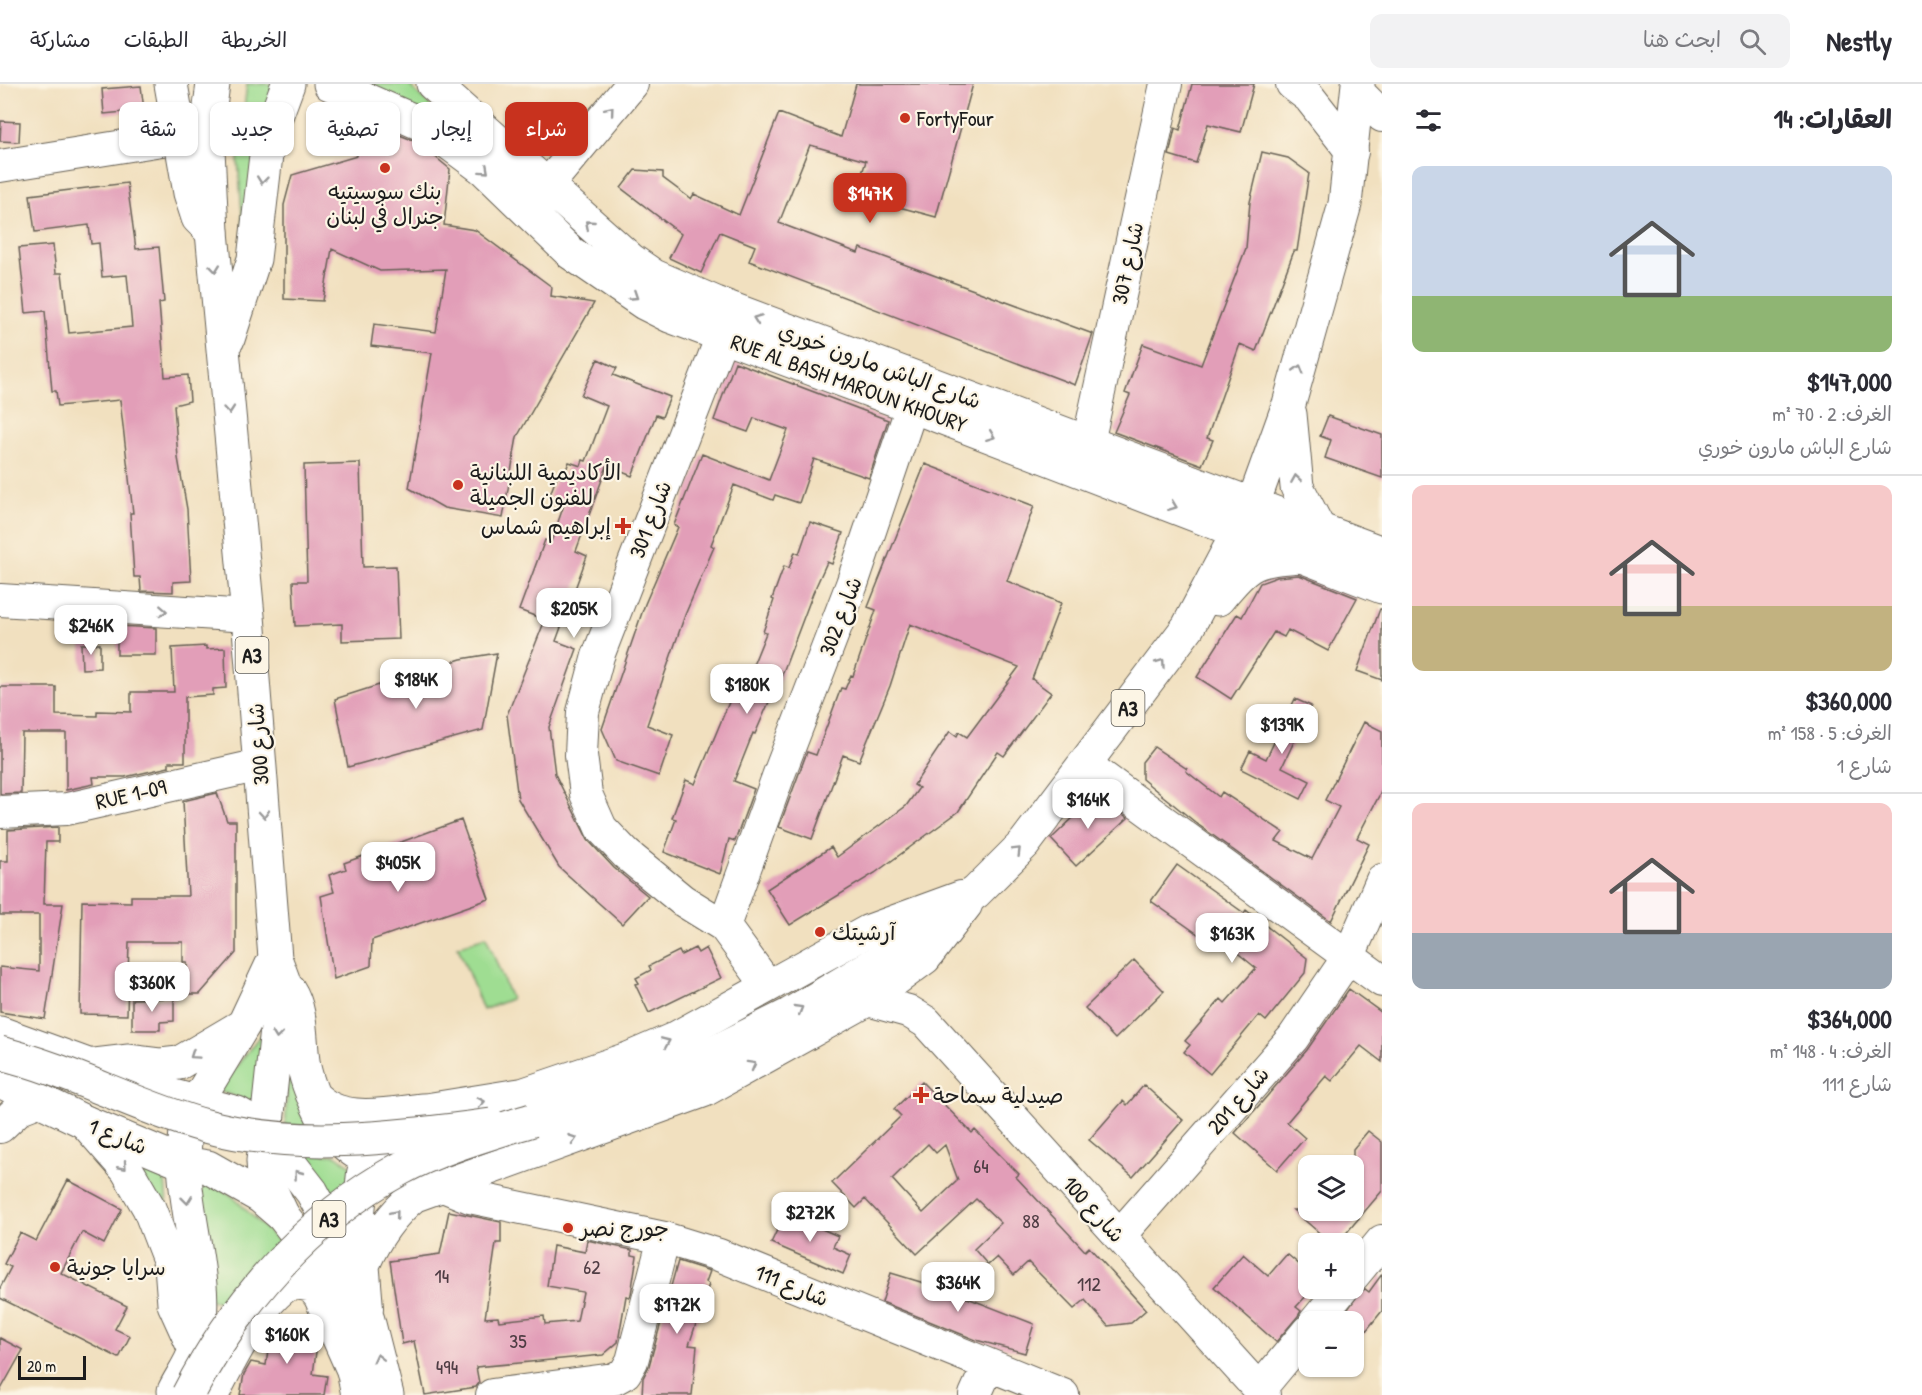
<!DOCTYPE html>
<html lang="ar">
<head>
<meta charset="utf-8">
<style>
  :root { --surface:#fff; --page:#f2f2f3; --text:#2b2b33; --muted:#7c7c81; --line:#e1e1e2; --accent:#c8321e }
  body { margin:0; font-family:"Patrick Hand","Playpen Sans Arabic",sans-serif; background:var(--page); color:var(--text); direction:rtl; height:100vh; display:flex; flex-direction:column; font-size:22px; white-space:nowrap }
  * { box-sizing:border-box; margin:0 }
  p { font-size:20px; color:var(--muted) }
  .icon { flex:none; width:33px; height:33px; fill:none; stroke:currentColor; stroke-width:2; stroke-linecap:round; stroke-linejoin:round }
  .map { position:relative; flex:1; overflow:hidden; direction:ltr }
  .panel { display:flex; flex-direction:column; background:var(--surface); width:540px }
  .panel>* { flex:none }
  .hud { position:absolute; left:18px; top:18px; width:570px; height:54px; direction:rtl; display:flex; gap:12px }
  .buttons { position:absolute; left:1298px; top:1071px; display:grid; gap:12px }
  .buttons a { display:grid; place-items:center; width:66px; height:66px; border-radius:12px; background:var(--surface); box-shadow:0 2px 4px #0004; font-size:30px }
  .scale { position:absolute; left:18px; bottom:15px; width:68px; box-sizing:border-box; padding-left:6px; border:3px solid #1c1c1c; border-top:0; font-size:16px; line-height:21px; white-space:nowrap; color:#1c1c1c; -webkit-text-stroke:4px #fcf5e5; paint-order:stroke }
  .price { position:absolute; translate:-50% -51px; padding:0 14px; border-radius:12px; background:#fff; color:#222; font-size:20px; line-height:39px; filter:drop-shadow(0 2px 3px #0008) }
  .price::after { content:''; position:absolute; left:50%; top:36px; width:18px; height:14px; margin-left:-9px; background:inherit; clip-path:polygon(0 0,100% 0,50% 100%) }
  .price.active { background:var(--accent); color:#fff }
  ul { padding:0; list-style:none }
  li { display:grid; align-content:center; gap:12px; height:318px; padding:0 30px }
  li+li { border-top:2px solid var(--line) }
  li span { display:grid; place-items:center; height:186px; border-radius:12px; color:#555 }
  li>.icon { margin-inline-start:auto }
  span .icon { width:108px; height:108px; fill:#fffc; stroke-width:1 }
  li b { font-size:26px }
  h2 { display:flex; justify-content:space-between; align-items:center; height:72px; padding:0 30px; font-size:26px }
  .pill { padding:0 21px; border-radius:12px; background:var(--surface); box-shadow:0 2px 4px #0004; font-size:21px; line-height:54px }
  .pill.active { background:var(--accent); color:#fff }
  header { display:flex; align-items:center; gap:36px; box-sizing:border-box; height:84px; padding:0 30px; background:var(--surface); border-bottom:2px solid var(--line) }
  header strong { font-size:28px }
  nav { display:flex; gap:33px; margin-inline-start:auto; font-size:21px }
  .search { width:420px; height:54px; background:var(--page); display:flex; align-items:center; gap:15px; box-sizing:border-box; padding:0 21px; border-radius:12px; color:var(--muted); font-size:22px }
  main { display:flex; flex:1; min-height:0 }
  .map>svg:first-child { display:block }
  .green { fill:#9fdd92; stroke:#5e7c57; stroke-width:1.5 }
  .building { fill:#e29eb8; fill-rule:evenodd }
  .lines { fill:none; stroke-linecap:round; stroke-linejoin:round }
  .minor-casing { stroke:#676155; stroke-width:34 }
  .major-casing { stroke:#676155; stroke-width:35 }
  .highway-casing { stroke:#676155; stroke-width:35 }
  .minor { stroke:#fff; stroke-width:32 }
  .major { stroke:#fff; stroke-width:33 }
  .highway { stroke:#fff; stroke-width:33 }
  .major-bridge-casing { stroke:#676155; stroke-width:35; stroke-linecap:butt }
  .highway-bridge-casing { stroke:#676155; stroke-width:35; stroke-linecap:butt }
  .major-bridge { stroke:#fff; stroke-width:33 }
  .highway-bridge { stroke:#fff; stroke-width:33 }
  .oneway { stroke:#999 }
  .poi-dot { fill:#c8321e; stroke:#fcf5e5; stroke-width:2 }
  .labels { text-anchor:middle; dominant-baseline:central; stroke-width:4.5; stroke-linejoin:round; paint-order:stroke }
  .number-label { font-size:20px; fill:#4e3c43 }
  .shield { fill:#fcf5e5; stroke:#5f5d58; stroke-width:1.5 }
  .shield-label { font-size:21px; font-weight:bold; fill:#1c1c1c }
  .poi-label { font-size:22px; fill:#1c1c1c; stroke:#fcf5e5; text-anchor:start }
  .street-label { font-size:22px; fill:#1c1c1c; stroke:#fcf5e5 }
</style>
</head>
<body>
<header>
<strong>Nestly</strong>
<div class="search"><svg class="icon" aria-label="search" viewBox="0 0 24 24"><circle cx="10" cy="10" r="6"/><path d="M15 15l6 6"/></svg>ابحث هنا</div>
<nav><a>الخريطة</a><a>الطبقات</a><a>مشاركة</a></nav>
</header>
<main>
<section class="panel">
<h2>العقارات: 14<svg class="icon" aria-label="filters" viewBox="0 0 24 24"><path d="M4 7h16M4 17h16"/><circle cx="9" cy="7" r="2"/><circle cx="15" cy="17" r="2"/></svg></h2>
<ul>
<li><span style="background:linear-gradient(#c9d6e8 70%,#8fb573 0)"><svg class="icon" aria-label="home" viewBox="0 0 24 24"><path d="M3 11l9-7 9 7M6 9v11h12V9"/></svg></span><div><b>$147,000</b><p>الغرف: 2 · 70 m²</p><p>شارع الباش مارون خوري</p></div></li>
<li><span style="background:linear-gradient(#f6c9c9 65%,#c2b280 0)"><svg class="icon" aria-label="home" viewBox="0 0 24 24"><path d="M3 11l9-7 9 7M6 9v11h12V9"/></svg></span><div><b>$360,000</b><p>الغرف: 5 · 158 m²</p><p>شارع 1</p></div></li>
<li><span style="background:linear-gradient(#f6c9c9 70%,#9aa5b1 0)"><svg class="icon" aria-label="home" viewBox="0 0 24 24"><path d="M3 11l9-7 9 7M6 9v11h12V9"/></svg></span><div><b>$364,000</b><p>الغرف: 4 · 148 m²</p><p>شارع 111</p></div></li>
</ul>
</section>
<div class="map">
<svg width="1382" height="1311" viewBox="0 0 1382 1311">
  <rect width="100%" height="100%" fill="#fcf5e5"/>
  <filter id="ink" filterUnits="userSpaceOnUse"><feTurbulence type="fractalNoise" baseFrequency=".0167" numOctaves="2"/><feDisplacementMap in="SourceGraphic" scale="12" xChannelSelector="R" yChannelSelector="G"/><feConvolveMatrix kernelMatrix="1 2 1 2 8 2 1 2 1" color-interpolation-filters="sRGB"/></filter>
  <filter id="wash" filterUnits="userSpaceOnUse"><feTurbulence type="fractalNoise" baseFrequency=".008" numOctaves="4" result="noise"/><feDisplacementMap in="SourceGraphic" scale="24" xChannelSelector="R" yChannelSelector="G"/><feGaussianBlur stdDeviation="1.35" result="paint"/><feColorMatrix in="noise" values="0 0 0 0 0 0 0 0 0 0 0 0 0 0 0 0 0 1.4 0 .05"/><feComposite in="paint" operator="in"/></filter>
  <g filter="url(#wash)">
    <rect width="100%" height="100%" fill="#f1e0bf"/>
    <path class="green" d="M247 0H274L245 169 238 76Z
      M367 0H408L498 88Z
      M486 852 511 915 483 926 458 863Z
      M291 922 323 1052 285 1050Z
      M264 946 256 1020 218 1007Z
      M291 1069 335 1071 356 1085 331 1125Z
      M128 1075 164 1082 170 1161Z
      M199 1092 231 1111 286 1165 235 1221 205 1215Z"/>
    <g id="blocks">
      <path class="building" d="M856 0H973L936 133 855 111 866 77 810 61 779 139 858 169 860 164 1093 250 1075 301 749 177 755 162 720 148 701 189 669 174 681 150 621 104 635 86 663 88V94L691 115 694 110 739 131 779 29 841 53Z
        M1192 0H1254L1241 48 1208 40 1196 79 1169 71 1175 44 1180 46Z
        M141 2 144 26 104 30 102 5Z
        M1 37 20 38 19 58 0 57Z
        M397 50 417 58 450 85 444 141 475 146 552 203 551 212 594 219 517 353 503 434 444 424 409 404 432 269 371 262 374 240 436 248 446 185 380 187 332 165 323 217 284 215V121L292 91 357 72V69Z
        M1262 68 1288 74 1309 89 1297 167H1294L1256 267 1240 260 1207 354 1213 356 1202 381 1114 348 1130 311 1125 309 1143 260 1201 281 1246 164 1250 118Z
        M127 99 136 165 159 163 164 218 159 219 165 293 188 291 190 317 174 321 178 374 187 425 191 497 173 498V508L141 507 140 493H134L130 429H133L120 316 58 322 56 307H52L45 227 26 229 19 164 53 161 56 189H62L69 249 132 243 127 191 102 193 99 159 91 160 89 141 35 148 30 111Z
        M598 275 617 284 613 291 670 313 662 333 656 331 632 392 607 382 576 467 587 472 556 557 577 565 549 643 555 690 588 756 614 784 648 812 622 840 559 783 518 715 507 631 545 536 519 526 545 456 551 458 565 418 549 413 557 392 563 394 569 378 581 382 583 376 586 377 607 322 581 311Z
        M735 278 888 336 869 394 814 375 799 419 775 411 773 416 734 401 711 461 714 463 685 531 647 641 673 651 659 692 616 677 602 645 645 520 678 443 674 441 702 370 769 396 788 346 754 334 748 348 714 336Z
        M1328 332 1382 351V394L1325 374 1331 356 1320 352Z
        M360 379 363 483 396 482 399 555 342 557V540L295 542 293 497H307L304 381Z
        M925 380 1034 422 1007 497 1061 519 1032 595 1051 609 1004 672 998 668 958 728 875 789 790 841 767 805 831 763 837 773 906 722 919 704 914 701 950 647 957 652 959 648 967 653 1019 583 910 540 890 602 859 677 843 671 812 755 779 743 807 668 816 671 841 604 845 605 851 591 853 592 876 526 868 523Z
        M810 438 843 449 832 480 827 478 813 509 774 612 772 611 755 650 753 649 734 697 754 705 735 757 729 755 720 790 664 768 676 735 672 734 686 696 695 700 737 599 742 602 746 590 749 591 766 549 763 548 774 516 772 515 784 482 789 484 795 468 799 470Z
        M1299 491 1357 514 1328 567 1288 546 1284 553 1274 548 1231 615 1197 593 1237 530 1242 533 1260 499 1277 493Z
        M1380 525H1382V596L1357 587Z
        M117 542 156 544V571H117Z
        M81 560H100V584L82 585Z
        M206 562V565L225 564 226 604 213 605V611L185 613V678H169V683L125 693H93L94 700 66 706V649H22L21 709 0 710V603H56V631L97 632V627L131 628V608H174L172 564Z
        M497 569 483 646 348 683 335 615 461 575Z
        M1295 615 1311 622 1282 683 1310 697 1301 715 1241 685 1250 667 1266 675Z
        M1364 638 1382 647V706L1357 754 1369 760 1331 837 1200 742 1142 695V678L1154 663 1187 685 1186 687 1219 713 1222 708 1283 748 1276 757 1312 775 1339 723 1325 716Z
        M217 709 227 737H236V869L200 910H187V878H183V858H129L127 931 80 930 82 817 131 818V812H188L183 717Z
        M1097 711 1128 734 1076 782 1051 755Z
        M461 736 489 815 372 856 371 882 334 895 321 812 334 808 329 791 346 785 344 779Z
        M58 743V758H46L44 820H63L45 935 0 928V883L39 887V831H0V777H8V746Z
        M1177 781 1244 829 1246 826 1307 874 1305 889 1266 937 1259 931 1210 990 1184 968 1190 961 1185 957 1221 915 1225 919 1256 884 1218 853 1212 860 1151 817Z
        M695 864 698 869 706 864 721 894 649 929 635 900 639 899 636 894 651 886 649 882 679 867 681 871Z
        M1134 876 1164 907 1115 955 1085 924Z
        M1349 905 1382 929V978L1361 962 1332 997 1326 992 1287 1038 1305 1054 1277 1086 1235 1049 1307 966Z
        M174 914V937L160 938V946H132V915Z
        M922 998 972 1049 975 1046 1019 1090 1016 1093 1085 1167 1089 1163 1146 1226 1131 1239 1108 1242 1085 1216 1074 1225 1028 1178 1014 1191 997 1173 988 1181 974 1165 1001 1139 976 1115 917 1170 865 1115 856 1124 832 1099 901 1032 894 1025ZM928 1060 936 1069 945 1061 958 1096 923 1129 892 1095Z
        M1144 1001 1183 1036 1133 1093 1089 1056 1123 1017 1127 1021Z
        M1368 1047 1382 1058V1107L1337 1160H1332L1293 1126H1353V1065Z
        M68 1096 122 1125 104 1160 82 1148 61 1189 127 1222 115 1245 130 1252 119 1274 0 1214V1204L11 1183 4 1180 20 1149 36 1157Z
        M449 1127 501 1138V1159H496L485 1234 498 1233 499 1237 544 1232 545 1240 577 1237 583 1208 547 1202 553 1162 585 1168 587 1156 632 1166V1171L637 1172 631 1210 630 1213 626 1212 618 1258 603 1271 476 1283 479 1299 476 1303 425 1311 414 1257 402 1260 390 1177 440 1170Z
        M785 1129 838 1152 833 1163 851 1171 843 1190 771 1159Z
        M1243 1170 1268 1192 1287 1170 1308 1188V1210L1296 1223 1301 1227 1298 1232 1276 1258 1214 1203Z
        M678 1177 710 1187 706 1198 709 1200 689 1261 697 1262 692 1311H642L643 1294 649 1282Z
        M891 1189 947 1206 1034 1240 1025 1269 976 1256 882 1218Z
        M1382 1190V1227L1353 1263V1238H1339L1360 1208 1365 1205 1369 1208Z
        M276 1239 314 1244 318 1253 313 1290 327 1292 324 1311H240L244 1290 251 1278 266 1281 271 1245Z
        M0 1254 23 1266 0 1307Z"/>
    </g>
  </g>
  <g filter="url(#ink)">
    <use href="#blocks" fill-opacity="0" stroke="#676155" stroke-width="1.5"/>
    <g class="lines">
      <g class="minor-casing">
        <path id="minor" d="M1292 0 1309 13 1352 68
          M1358 8 1382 32
          M0 82 180 53
          M530 122 632 0
          M722 252 598 572 583 628 581 671 586 710 601 744 626 770 682 816 724 842 768 902
          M1088 359 1166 0
          M0 516 248 532
          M1086 681 1382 897
          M0 728 67 725 260 681
          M724 842 779 690 852 500 912 322
          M868 916 908 927 926 938 1264 1311
          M398 1036 423 1026 523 1010 629 974 673 955 868 847 961 813
          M0 1043 20 1024 38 1017
          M363 1089 359 1128 367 1224
          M443 1102 470 1113 664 1154 719 1171 1063 1311
          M1119 1152 1293 954 1349 872 1382 796
          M364 1180C376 1153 391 1131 414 1112L704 1007 868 916 925 874 966 821
          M1353 1192 1382 1157
          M1315 1238 1343 1204
          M1259 1306 1308 1247
          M492 1311 614 1295 625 1289 632 1277 664 1154
          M975 1311 988 1282"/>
      </g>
      <g class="major-casing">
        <path id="major" d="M171 0 190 109 198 134 212 148
          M330 0 426 42 484 85 571 169 644 219 670 232 912 322 1382 503
          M433 0 631 176 654 192 716 219 1382 469
          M0 949 173 1012 237 1029 251 1037 284 1072 312 1108 333 1147 368 1236 387 1311
          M0 997 85 1038 183 1079 208 1083 261 1113 283 1132 312 1170 329 1201 346 1249 358 1311"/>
      </g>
      <g class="highway-casing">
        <path id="highway" d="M213 0 207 45 212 148 248 532 275 874 285 901 277 944 263 1077 264 1092 283 1132
          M228 255 254 175 268 54 288 0
          M1290 330 1297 403 1320 447
          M1218 515C1250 477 1253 475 1304 472
          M289 906C302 926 300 954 303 977 305 993 311 1007 317 1021 342 1078 390 1084 443 1102
          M95 981 129 977 161 981 179 979 240 943
          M312 1010C338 1042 387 1030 423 1026
          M532 1036 598 1017 699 976 789 931 883 875 976 808 1024 760 1188 543 1253 420 1289 320 1345 120 1358 0
          M85 1038 127 1086 149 1124 171 1181 174 1220 194 1264
          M174 1307C180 1294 191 1280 195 1266 217 1188 168 1107 190 1029L244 940 275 874
          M212 1311C229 1278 259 1216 291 1198L311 1201 320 1212 353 1286"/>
      </g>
      <use href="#minor" class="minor"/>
      <use href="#major" class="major"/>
      <use href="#highway" class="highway"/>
      <g class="major-bridge-casing">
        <path id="major-bridge" d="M0 969C71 986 136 1023 206 1042 298 1067 397 1053 491 1041"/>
      </g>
      <g class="highway-bridge-casing">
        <path id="highway-bridge" d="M188 1311C236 1218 307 1136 400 1085 441 1063 488 1050 532 1036"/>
      </g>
      <use href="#major-bridge" class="major-bridge"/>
      <use href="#highway-bridge" class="highway-bridge"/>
    </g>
    <defs><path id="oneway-chevron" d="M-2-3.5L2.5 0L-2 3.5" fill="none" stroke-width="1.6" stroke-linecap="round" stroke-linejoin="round" transform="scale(1.5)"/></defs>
    <g class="oneway">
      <use href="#oneway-chevron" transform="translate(610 26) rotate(-50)"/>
      <use href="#oneway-chevron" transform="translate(485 86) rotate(42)"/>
      <use href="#oneway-chevron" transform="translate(262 96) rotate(96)"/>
      <use href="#oneway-chevron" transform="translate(589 140) rotate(-139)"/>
      <use href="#oneway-chevron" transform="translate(215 184) rotate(84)"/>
      <use href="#oneway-chevron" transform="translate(634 212) rotate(33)"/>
      <use href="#oneway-chevron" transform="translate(757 235) rotate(-160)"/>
      <use href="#oneway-chevron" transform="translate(1299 285) rotate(-74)"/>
      <use href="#oneway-chevron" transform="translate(229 326) rotate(85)"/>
      <use href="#oneway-chevron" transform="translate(991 352) rotate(21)"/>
      <use href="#oneway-chevron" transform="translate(1296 395) rotate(-99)"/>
      <use href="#oneway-chevron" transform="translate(1173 422) rotate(21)"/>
      <use href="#oneway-chevron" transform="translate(163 527) rotate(3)"/>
      <use href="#oneway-chevron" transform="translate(1161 579) rotate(-54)"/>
      <use href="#oneway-chevron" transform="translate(264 730) rotate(85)"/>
      <use href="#oneway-chevron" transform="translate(1017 767) rotate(-45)"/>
      <use href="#oneway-chevron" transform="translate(799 925) rotate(-31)"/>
      <use href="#oneway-chevron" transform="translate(277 951) rotate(97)"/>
      <use href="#oneway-chevron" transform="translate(666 958) rotate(-23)"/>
      <use href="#oneway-chevron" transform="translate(194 971) rotate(146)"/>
      <use href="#oneway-chevron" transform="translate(752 981) rotate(-29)"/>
      <use href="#oneway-chevron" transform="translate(481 1018) rotate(-10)"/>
      <use href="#oneway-chevron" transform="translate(573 1055) rotate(-19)"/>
      <use href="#oneway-chevron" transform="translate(123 1082) rotate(49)"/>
      <use href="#oneway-chevron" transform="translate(298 1090) rotate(-127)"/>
      <use href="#oneway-chevron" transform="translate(187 1116) rotate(83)"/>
      <use href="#oneway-chevron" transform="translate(395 1130) rotate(-50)"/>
      <use href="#oneway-chevron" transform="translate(378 1274) rotate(-104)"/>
    </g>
  </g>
  <g class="poi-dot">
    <circle cx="905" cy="34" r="6"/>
    <circle cx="385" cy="84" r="6"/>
    <circle cx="458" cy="401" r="6"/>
    <path d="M620 433h6v6h6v6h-6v6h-6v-6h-6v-6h6z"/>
    <circle cx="820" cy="848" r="6"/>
    <path d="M918 1002h6v6h6v6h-6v6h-6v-6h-6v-6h6z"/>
    <circle cx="568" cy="1144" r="6"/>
    <circle cx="55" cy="1183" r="6"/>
  </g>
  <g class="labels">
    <g class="number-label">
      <text x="981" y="1081">64</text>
      <text x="1031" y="1136">88</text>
      <text x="592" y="1182">62</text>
      <text x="442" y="1191">14</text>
      <text x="1089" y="1199">112</text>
      <text x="518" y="1256">35</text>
      <text x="447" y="1282">494</text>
    </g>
    <g class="shield">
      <rect x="235.5" y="553" width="33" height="36" rx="4.5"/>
      <rect x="1111.5" y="606" width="33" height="36" rx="4.5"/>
      <rect x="312.5" y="1117" width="33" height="36" rx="4.5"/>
    </g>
    <g class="shield-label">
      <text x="252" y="571">A3</text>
      <text x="1128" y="624">A3</text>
      <text x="329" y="1135">A3</text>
    </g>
    <g class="poi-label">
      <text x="917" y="34">FortyFour</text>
      <text x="385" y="107" text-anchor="middle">بنك سوسيتيه<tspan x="385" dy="25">جنرال في لبنان</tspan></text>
      <text x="470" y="388">الأكاديمية اللبنانية<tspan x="470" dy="25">للفنون الجميلة</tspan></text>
      <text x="611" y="442" text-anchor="end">إبراهيم شماس</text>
      <text x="832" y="848">آرشيتك</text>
      <text x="933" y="1011">صيدلية سماحة</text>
      <text x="580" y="1144">جورج نصر</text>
      <text x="67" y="1183">سرايا جونية</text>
    </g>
    <g class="street-label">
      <text transform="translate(1127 179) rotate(-78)">شارع 307</text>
      <text transform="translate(880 281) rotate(20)">شارع الباش مارون خوري</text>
      <text transform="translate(849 299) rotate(20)">RUE AL BASH MAROUN KHOURY</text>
      <text transform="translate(650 435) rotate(-69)">شارع 301</text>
      <text transform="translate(840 532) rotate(-69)">شارع 302</text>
      <text transform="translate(258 660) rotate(-94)">شارع 300</text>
      <text transform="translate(131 710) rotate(-13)">RUE 1-09</text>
      <text transform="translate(1238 1016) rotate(-49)">شارع 201</text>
      <text transform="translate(118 1052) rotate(22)">شارع 1</text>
      <text transform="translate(1094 1125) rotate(48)">شارع 100</text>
      <text transform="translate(792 1201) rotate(22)">شارع 111</text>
    </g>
  </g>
</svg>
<div class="buttons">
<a><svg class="icon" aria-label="layers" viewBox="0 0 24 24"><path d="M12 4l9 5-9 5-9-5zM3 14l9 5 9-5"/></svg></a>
<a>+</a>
<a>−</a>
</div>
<div class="scale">20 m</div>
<b class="price active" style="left:870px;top:140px">$147K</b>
<b class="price" style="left:574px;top:555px">$205K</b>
<b class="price" style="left:91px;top:572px">$246K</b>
<b class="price" style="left:416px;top:626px">$184K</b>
<b class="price" style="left:747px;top:631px">$180K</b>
<b class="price" style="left:1282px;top:671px">$139K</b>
<b class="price" style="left:1088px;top:746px">$164K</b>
<b class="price" style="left:398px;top:809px">$405K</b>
<b class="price" style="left:1232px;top:880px">$163K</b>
<b class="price" style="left:152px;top:929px">$360K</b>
<b class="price" style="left:810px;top:1159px">$272K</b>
<b class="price" style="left:958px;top:1229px">$364K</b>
<b class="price" style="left:677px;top:1251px">$172K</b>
<b class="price" style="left:287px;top:1281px">$160K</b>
<div class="hud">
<a class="pill active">شراء</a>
<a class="pill">إيجار</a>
<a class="pill">تصفية</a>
<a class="pill">جديد</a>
<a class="pill">شقة</a>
</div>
</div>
</main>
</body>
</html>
